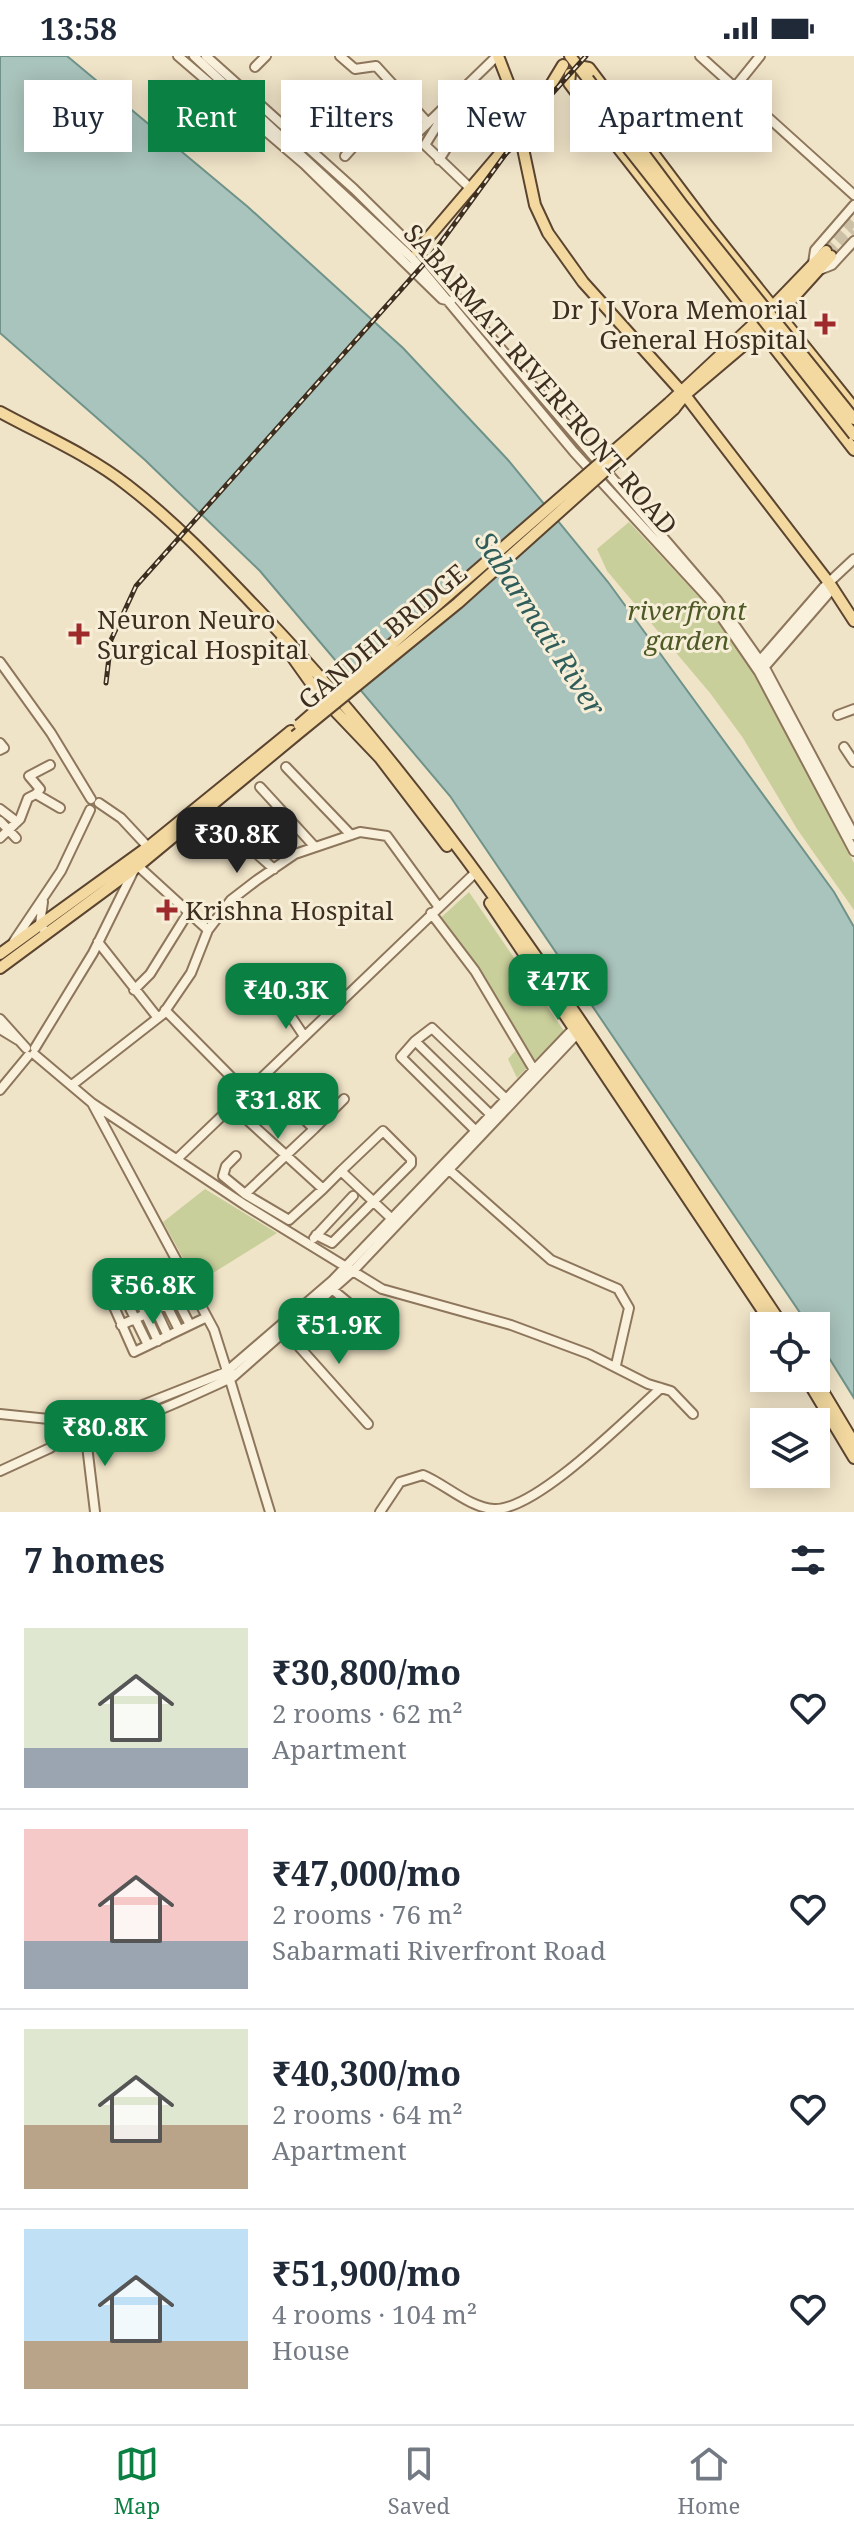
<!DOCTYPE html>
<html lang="en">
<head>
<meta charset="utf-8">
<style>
  :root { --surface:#fff; --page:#f6f6f7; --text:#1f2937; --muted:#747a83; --line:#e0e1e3; --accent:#0b8043 }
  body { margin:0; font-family:"Noto Serif",serif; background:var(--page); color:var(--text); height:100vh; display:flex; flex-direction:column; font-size:30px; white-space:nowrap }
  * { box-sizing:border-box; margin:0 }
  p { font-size:26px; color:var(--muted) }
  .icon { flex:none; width:44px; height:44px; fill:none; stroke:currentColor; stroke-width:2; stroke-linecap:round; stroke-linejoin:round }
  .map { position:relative; height:1456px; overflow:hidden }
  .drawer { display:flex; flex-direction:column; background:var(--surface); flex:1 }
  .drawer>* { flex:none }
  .top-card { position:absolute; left:24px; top:24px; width:806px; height:72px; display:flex; gap:16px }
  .controls { position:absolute; left:750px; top:1256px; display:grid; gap:16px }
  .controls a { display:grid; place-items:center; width:80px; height:80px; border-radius:0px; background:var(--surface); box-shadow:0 4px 20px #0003; font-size:40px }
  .price { position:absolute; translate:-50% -68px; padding:0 18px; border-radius:16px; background:var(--accent); color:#fff; font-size:26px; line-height:52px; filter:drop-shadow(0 2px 4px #0008) }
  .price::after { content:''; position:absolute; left:50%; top:48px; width:24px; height:18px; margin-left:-12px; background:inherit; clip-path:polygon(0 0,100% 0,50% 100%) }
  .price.selected { background:#222; color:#fff }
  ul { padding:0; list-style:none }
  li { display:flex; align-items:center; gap:24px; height:200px; padding:0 24px }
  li+li { border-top:2px solid var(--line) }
  li span { display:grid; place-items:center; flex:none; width:224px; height:160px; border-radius:0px; color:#555 }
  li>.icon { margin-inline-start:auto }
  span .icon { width:96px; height:96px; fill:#fffc; stroke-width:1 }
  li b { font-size:34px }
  h2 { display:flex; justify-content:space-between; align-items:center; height:96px; padding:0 24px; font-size:34px }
  .pill { padding:0 28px; border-radius:0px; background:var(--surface); box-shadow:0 4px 20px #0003; font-size:28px; line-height:72px }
  .pill.selected { background:var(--accent); color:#fff }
  .status { display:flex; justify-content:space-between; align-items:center; height:56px; padding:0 40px; background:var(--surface); direction:ltr }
  .status svg { height:22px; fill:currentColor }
  .dock { display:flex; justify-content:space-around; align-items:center; height:112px; border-top:2px solid var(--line); background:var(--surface); font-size:22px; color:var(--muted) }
  .dock a { display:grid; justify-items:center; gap:4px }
  .dock .selected { color:var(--accent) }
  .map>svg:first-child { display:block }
  .green { fill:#c9cf9b }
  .water { fill:#a9c4bc; stroke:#6f938a; stroke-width:2 }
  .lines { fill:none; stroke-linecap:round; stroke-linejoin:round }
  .major-tunnel { stroke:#ccc0a6; stroke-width:10; stroke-dasharray:10 5; stroke-linecap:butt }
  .minor-casing { stroke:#8d765c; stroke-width:12 }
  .major-casing { stroke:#5b4430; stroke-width:14 }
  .minor { stroke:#faf1dc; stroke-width:8 }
  .major { stroke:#f3d9a0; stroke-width:10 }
  .rail-casing { stroke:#3d2e20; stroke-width:5 }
  .rail { stroke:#f7eed8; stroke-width:2; stroke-dasharray:6; stroke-linecap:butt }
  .major-bridge-casing { stroke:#5b4430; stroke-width:14; stroke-linecap:butt }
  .major-bridge { stroke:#f3d9a0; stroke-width:10 }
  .poi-dot { fill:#9e2a2b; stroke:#f7eed8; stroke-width:3 }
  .labels { text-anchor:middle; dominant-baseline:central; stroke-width:6; stroke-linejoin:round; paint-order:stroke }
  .poi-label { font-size:26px; fill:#3d2e20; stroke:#f7eed8; text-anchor:start }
  .street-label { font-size:26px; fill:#3d2e20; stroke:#f7eed8 }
  .park-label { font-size:26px; font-style:italic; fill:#4d5a26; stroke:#f7eed8 }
  .water-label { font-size:28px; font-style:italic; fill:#2f5d5a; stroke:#f7eed8 }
</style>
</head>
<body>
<div class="status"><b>13:58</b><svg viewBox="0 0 49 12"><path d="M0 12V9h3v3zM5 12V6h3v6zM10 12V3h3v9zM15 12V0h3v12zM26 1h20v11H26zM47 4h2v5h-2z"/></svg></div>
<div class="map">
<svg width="854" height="1456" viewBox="0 0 854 1456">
  <rect width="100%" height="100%" fill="#f0e4c8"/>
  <path class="green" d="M629 466 701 543 755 618 854 807V854L797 773 743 682 710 637 607 515 597 493Z
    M469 836 564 975 517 1022 508 1003 516 994 468 911 435 867Z
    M205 1133 277 1177 197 1227 163 1166Z"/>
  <path class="water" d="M0 0H67L248 151 403 292 508 404 608 526 834 836 854 871V1342L816 1281V1270H809L450 740 260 515 145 404 0 277Z"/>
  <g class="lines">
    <path class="major-tunnel" d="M826 195 854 164
      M831 200 854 175"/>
    <g class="minor-casing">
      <path id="minor" d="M178 0 304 108 442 243 451 245
        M194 0 412 202 574 396 709 543 759 616 854 795
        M206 0 354 133 417 195 717 544 765 612 854 779
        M340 0 355 13 376 10 428 67 497 0
        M700 0 854 139
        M255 11 266 0
        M735 31 760 0
        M329 52 361 83
        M345 100 376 65 408 86 428 67
        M439 104 464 64
        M471 133 425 89 449 50 464 64 508 89
        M813 207 815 194 854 149
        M822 213 832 209 854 185
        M0 606 51 677 91 743
        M757 608 823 532 854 503
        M762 614 828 538 830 528
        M838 659 854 653
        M0 687 4 692 0 694
        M844 691 854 706
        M50 709 29 720 40 733 36 738 60 752
        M286 711 351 779
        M260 731 315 791
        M99 747 121 762 148 791
        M0 753 17 766
        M0 765 16 782
        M0 782 20 763 28 742 36 738
        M248 790 274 813
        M138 810 208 874
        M43 846 40 868 46 877
        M431 857 475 915 534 1014
        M14 885 61 815 90 754
        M98 886 158 962
        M134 934 150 918 188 857
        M284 950 304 980
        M165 954 246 1036
        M0 963 26 992
        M0 973 18 984
        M415 985 432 972 506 1043
        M35 992 93 897 134 814
        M34 998 92 1047 214 1274 227 1315
        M72 1029 163 958 191 917 208 874 231 844 257 824 295 798 360 776 387 780 438 850
        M0 1034 28 1000
        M92 1047 245 1149 382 1233 511 1269 589 1298 648 1328 671 1335 693 1358
        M232 1050 323 1133 341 1115
        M314 1073 344 1043
        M476 1075 401 1001 415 985 491 1059
        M236 1100 226 1110 223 1120 245 1138 289 1164 323 1133
        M177 1103 476 816
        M447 1112 551 1204 618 1233 629 1252 616 1309
        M245 1138 314 1073 272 1031
        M316 1179 332 1187 411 1108V1103L383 1075 341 1115C358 1131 375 1147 392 1163
        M314 1182 353 1140
        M165 1220 190 1269
        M154 1224 179 1274
        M144 1229 168 1280
        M134 1233 158 1285
        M333 1234 373 1267
        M123 1238 148 1289
        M111 1244 134 1296 207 1261
        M121 1269 195 1236
        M286 1276 368 1368
        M229 1315 234 1319 229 1324 226 1316 333 1224 576 970
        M233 1321 353 1215 579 976
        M230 1324 270 1456
        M0 1358 78 1366
        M89 1364 140 1350 226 1316
        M90 1370C124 1375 194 1338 227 1324
        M85 1373 95 1456
        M0 1415 50 1392 80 1371
        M380 1456 400 1426 423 1419C445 1428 470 1452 494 1453 536 1455 627 1362 661 1332"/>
    </g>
    <g class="major-casing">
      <path id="major" d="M498 0 510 31 535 149 548 177 583 226 680 334
        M570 0 588 23
        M578 10 589 12 708 170 854 352
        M570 18 569 27 605 75 854 394
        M417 195 503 94 521 78 563 9
        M770 253 826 195
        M776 261 831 200
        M685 339 830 528 854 565
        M669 347 758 264
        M674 353 685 339 764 272
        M0 356C42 379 89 399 127 429 179 469 223 517 268 564 469 776 621 1029 783 1270
        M281 585 318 637 380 702 447 790
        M490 847 773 1270
        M0 898 152 788 291 675
        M0 912 138 810 295 680
        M806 1322 854 1402
        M815 1322 854 1387"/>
    </g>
    <use href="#minor" class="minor"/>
    <use href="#major" class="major"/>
    <g class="rail-casing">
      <path id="rail" d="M106 627 111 584 136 530 431 200 540 51 586 0"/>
    </g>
    <use href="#rail" class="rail"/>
    <g class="major-bridge-casing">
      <path id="major-bridge" d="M588 23 683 150 854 363
        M579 30 854 379
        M299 669 669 347
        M295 680 458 547 674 353"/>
    </g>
    <use href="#major-bridge" class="major-bridge"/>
  </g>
  <g class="poi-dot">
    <path d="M821 256h8v8h8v8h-8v8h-8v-8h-8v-8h8z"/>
    <path d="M75 566h8v8h8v8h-8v8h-8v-8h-8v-8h8z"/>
    <path d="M163 842h8v8h8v8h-8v8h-8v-8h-8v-8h8z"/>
  </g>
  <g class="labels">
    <g class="poi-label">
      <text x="807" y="253" text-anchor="end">Dr J J Vora Memorial<tspan x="807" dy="30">General Hospital</tspan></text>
      <text x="97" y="563">Neuron Neuro<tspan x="97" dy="30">Surgical Hospital</tspan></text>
      <text x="185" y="854">Krishna Hospital</text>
    </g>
    <g class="street-label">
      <text transform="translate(541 323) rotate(49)">SABARMATI RIVERFRONT ROAD</text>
      <text transform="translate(382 580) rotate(-40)">GANDHI BRIDGE</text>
    </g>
    <g class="park-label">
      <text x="687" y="554">riverfront<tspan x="687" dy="30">garden</tspan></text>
    </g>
    <g class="water-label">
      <text transform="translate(541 567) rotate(57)">Sabarmati River</text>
    </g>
  </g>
</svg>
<div class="controls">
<a><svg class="icon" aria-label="locate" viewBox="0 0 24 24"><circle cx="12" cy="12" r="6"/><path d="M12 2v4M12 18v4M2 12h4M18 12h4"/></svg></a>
<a><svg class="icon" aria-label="layers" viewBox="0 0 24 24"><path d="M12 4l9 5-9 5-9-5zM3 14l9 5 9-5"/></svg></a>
</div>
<b class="price selected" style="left:237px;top:819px">₹30.8K</b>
<b class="price" style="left:558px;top:966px">₹47K</b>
<b class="price" style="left:286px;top:975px">₹40.3K</b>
<b class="price" style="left:278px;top:1085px">₹31.8K</b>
<b class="price" style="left:153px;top:1270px">₹56.8K</b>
<b class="price" style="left:339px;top:1310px">₹51.9K</b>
<b class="price" style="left:105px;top:1412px">₹80.8K</b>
<div class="top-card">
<a class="pill">Buy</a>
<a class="pill selected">Rent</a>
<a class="pill">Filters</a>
<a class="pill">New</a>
<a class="pill">Apartment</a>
</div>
</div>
<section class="drawer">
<h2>7 homes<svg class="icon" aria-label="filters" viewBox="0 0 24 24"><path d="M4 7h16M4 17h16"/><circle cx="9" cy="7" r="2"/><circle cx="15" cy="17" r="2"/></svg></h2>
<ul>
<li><span style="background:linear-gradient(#dfe7d0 75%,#9aa5b1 0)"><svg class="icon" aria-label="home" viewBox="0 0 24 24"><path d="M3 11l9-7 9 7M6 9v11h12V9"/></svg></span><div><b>₹30,800/mo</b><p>2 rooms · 62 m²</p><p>Apartment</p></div><svg class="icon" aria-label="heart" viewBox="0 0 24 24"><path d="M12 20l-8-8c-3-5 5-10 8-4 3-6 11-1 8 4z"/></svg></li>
<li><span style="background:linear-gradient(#f6c9c9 70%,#9aa5b1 0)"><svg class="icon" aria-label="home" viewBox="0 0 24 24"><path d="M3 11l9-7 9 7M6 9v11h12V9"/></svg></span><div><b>₹47,000/mo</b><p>2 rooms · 76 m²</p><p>Sabarmati Riverfront Road</p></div><svg class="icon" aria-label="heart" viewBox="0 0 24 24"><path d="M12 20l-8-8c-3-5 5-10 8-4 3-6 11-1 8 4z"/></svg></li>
<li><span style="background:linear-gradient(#dfe7d0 60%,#b9a48a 0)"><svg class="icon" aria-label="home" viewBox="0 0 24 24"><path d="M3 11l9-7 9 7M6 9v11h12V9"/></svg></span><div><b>₹40,300/mo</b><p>2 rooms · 64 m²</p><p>Apartment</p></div><svg class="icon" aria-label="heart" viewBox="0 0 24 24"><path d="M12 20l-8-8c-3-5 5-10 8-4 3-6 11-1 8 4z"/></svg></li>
<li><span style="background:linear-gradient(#bfe0f5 70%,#b9a48a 0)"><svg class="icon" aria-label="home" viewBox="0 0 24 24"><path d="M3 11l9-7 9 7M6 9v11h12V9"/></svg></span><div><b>₹51,900/mo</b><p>4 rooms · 104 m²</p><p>House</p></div><svg class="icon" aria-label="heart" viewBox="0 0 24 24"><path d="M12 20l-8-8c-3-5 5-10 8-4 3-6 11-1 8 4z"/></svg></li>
</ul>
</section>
<nav class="dock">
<a class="selected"><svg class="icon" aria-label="map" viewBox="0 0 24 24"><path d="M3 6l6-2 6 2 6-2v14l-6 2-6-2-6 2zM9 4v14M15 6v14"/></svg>Map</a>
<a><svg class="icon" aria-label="saved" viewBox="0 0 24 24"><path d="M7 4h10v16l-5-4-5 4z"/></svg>Saved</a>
<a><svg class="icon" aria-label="home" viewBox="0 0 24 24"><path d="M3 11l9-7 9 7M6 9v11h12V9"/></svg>Home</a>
</nav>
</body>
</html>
